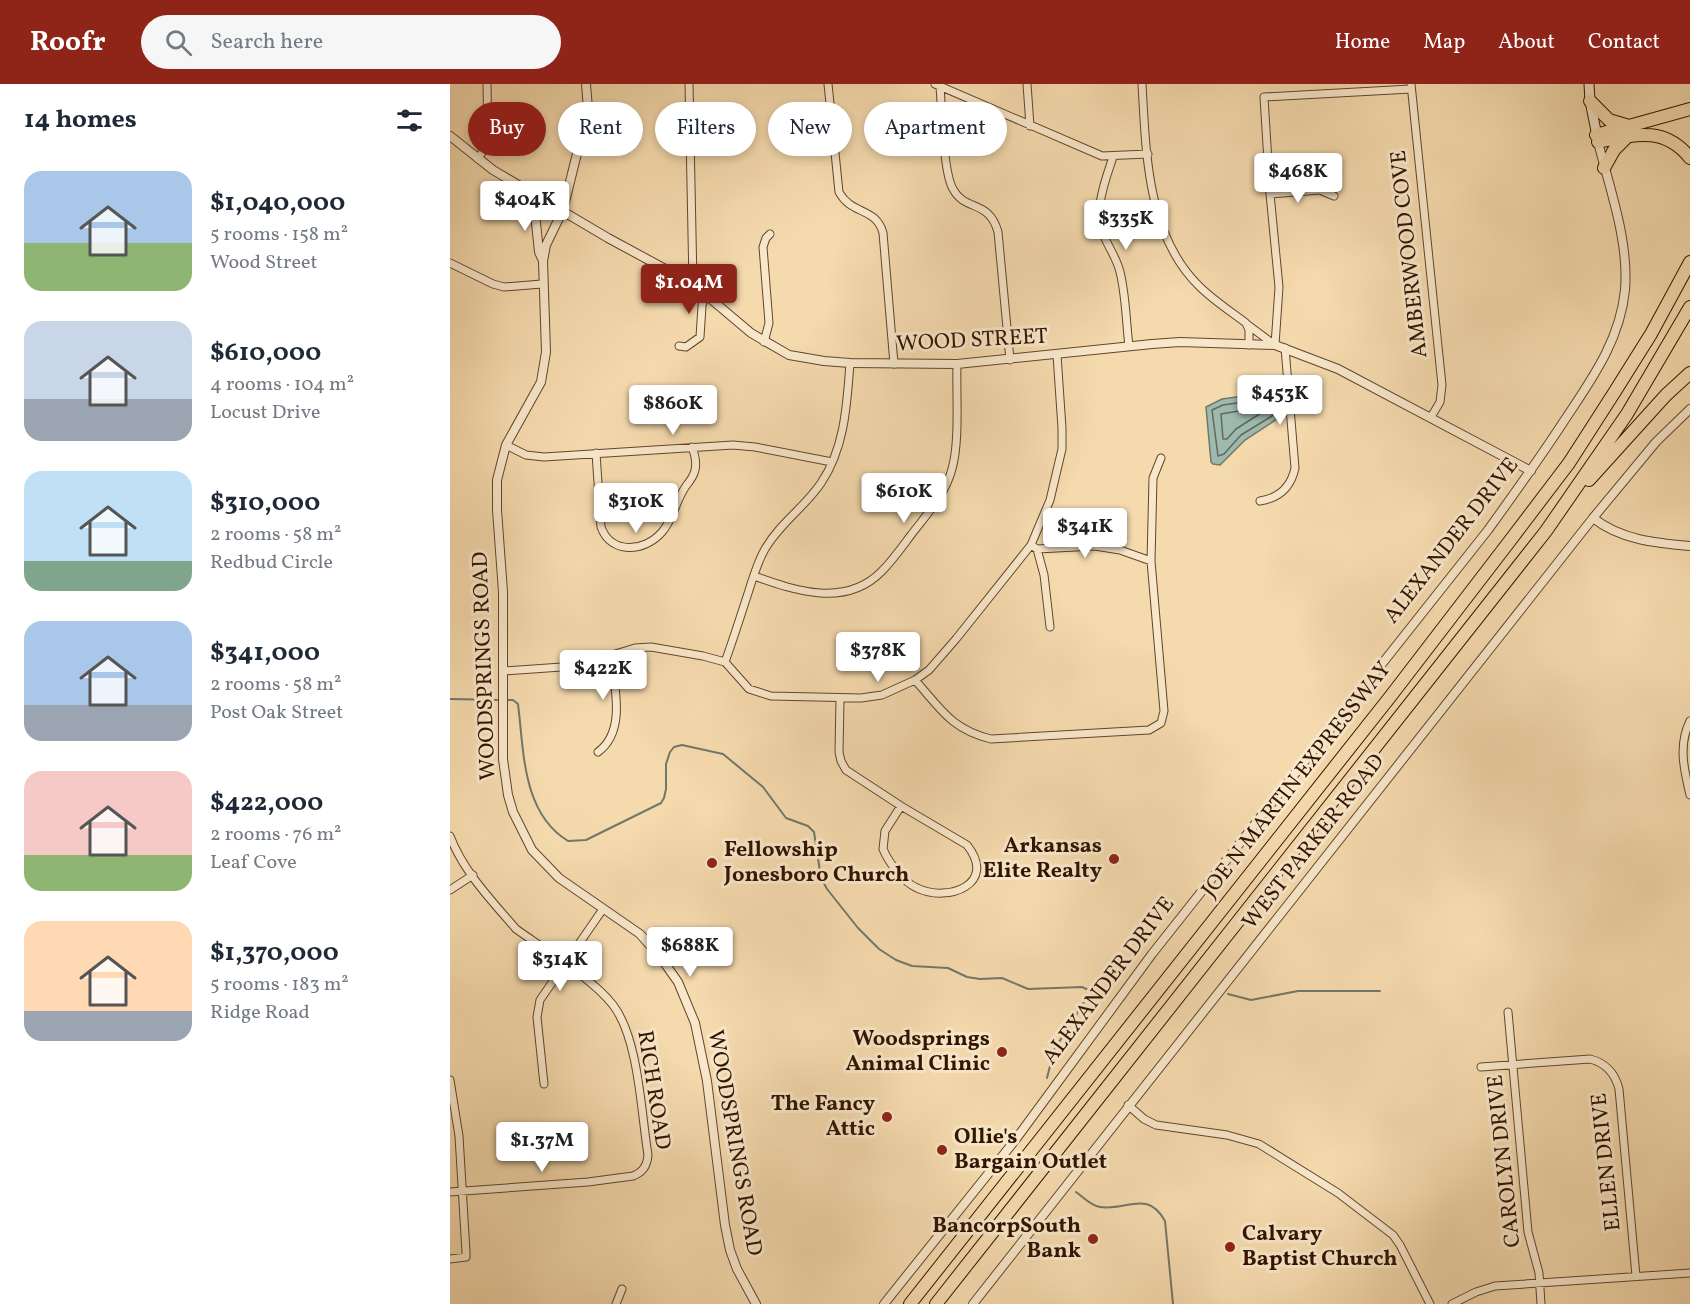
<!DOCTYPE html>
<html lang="en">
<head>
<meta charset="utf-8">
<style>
  :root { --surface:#fff; --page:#f6f6f7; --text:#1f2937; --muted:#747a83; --accent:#8f2418 }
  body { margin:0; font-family:Vollkorn,serif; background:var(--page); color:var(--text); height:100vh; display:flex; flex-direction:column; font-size:22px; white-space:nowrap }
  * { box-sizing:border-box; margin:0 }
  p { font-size:20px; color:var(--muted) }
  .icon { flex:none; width:33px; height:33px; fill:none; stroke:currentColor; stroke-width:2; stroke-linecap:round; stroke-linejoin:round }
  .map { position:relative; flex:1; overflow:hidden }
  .panel { display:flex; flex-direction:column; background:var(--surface); width:450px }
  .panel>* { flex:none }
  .guide { position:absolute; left:18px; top:18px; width:570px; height:54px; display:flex; gap:12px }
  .price { position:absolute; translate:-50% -51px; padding:0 14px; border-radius:6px; background:#fff; color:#222; font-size:20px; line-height:39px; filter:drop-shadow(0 2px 3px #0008) }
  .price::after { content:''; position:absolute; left:50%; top:36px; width:18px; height:14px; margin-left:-9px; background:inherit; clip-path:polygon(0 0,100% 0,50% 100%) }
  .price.current { background:var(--accent); color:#fff }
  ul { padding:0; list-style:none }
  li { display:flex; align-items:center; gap:18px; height:150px; padding:0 24px }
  li span { display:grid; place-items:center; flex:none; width:168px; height:120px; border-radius:18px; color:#555 }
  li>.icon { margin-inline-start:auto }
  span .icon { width:72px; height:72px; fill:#fffc; stroke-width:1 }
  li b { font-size:26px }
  h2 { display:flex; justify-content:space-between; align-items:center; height:72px; padding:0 24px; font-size:26px }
  .chip { padding:0 21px; border-radius:27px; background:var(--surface); box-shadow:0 3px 9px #0003; font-size:21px; line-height:54px }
  .chip.current { background:var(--accent); color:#fff }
  header { display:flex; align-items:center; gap:36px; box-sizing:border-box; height:84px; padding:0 30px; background:var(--accent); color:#fff }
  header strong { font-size:28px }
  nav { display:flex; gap:33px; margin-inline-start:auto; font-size:21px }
  .search { width:420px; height:54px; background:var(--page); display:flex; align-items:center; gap:15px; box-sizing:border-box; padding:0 21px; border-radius:33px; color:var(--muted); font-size:22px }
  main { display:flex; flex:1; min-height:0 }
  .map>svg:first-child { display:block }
  .water { fill:#9dbaaf; stroke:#727769; stroke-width:1.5 }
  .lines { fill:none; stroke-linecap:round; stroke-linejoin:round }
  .shore { stroke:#676658; stroke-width:1.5 }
  .stream { stroke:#727769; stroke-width:2 }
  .minor-casing { stroke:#62452c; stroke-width:9 }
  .tertiary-casing { stroke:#62452c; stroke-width:10 }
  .secondary-casing { stroke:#311300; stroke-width:11 }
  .motorway-casing { stroke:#311300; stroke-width:14 }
  .minor { stroke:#f8e7ca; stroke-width:7 }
  .tertiary { stroke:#f8e7ca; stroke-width:8 }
  .secondary { stroke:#f8e7ca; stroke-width:9 }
  .motorway { stroke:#f5daae; stroke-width:12 }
  .poi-dot { fill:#8f2418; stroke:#f8e7ca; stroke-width:2 }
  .labels { text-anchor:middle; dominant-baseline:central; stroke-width:6; stroke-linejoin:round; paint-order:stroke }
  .street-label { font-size:22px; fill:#311300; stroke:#f8e7ca }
  .poi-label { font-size:22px; font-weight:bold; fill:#311300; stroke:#f8e7ca; text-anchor:end }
</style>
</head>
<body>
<header>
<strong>Roofr</strong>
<div class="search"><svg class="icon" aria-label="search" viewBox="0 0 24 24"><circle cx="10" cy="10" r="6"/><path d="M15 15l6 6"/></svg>Search here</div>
<nav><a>Home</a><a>Map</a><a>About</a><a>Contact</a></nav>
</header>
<main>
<section class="panel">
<h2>14 homes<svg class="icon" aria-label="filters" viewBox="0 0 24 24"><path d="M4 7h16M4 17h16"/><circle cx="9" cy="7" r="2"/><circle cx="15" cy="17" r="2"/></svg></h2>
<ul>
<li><span style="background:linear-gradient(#a9c7e8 60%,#8fb573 0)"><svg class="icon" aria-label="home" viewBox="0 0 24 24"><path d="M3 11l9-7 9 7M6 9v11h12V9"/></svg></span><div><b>$1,040,000</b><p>5 rooms · 158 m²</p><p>Wood Street</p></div></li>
<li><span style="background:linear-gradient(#c9d6e8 65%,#9aa5b1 0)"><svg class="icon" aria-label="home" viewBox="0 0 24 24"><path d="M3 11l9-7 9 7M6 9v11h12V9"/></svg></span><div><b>$610,000</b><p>4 rooms · 104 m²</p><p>Locust Drive</p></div></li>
<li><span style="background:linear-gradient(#bfe0f5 75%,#7fa58c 0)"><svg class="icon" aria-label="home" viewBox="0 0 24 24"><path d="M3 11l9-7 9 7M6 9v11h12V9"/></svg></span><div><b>$310,000</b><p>2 rooms · 58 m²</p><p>Redbud Circle</p></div></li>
<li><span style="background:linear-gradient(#a9c7e8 70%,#9aa5b1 0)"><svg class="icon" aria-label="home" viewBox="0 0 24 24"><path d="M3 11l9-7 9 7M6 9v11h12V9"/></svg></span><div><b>$341,000</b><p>2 rooms · 58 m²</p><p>Post Oak Street</p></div></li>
<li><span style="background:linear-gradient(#f6c9c9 70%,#8fb573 0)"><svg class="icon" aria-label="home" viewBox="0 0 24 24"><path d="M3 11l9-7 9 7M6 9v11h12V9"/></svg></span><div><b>$422,000</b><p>2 rooms · 76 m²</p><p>Leaf Cove</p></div></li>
<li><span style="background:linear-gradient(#ffd9b3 75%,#9aa5b1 0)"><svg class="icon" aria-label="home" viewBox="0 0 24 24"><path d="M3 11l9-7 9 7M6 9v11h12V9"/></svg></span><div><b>$1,370,000</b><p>5 rooms · 183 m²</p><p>Ridge Road</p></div></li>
</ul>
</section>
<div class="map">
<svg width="1240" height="1220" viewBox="0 0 1240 1220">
  <rect width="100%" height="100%" fill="#f5daae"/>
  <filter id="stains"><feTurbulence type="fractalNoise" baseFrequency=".00333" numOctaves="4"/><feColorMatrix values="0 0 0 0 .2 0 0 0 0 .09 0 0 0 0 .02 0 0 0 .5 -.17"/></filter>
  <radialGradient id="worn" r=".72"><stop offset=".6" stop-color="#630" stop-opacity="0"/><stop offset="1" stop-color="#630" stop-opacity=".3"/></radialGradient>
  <path class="water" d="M794 312H820L829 318 830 326 827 335 795 356 770 381 763 380 761 378 756 323 772 315Z"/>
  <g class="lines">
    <path class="shore" d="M794 318 820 319 824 322 822 332 791 351 774 370 768 372 762 326 773 321Z
      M795 326H809L811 329 786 345 777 355H773L771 330Z"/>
    <path class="stream" d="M0 615 51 616
      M57 616H63L68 620C74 667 72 729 118 757L136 756 211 719 214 714 216 705V680L220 668 224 663 232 661 273 670 313 703 336 734 358 742 364 748 371 794 377 805 408 844 429 865 446 876 462 882 498 884 517 893 530 895 552 894 578 905 632 903 650 911
      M778 910 801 916 848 907H930
      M597 994 604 966 641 907
      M626 1108C633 1113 641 1122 650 1123 677 1127 697 1105 715 1137L723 1220"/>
    <g class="minor-casing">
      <path id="minor" d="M239 0 243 200
        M378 0 389 108C401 131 426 123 433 149L444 280
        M485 0 652 72 698 70
        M577 0 580 42
        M692 0C696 69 697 151 749 202 763 216 780 227 796 239L799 246V261
        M961 0 992 301 990 318 981 333
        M490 3C492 25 493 88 503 105 515 128 539 115 548 148L560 276
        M663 73C654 100 643 126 655 154 660 166 667 175 670 188 676 212 676 238 679 262
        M28 75 38 59 37 0
        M820 110 870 106 884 112
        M0 179 43 200 54 203 92 200
        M798 241 825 261
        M314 258 319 239 313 163 316 154 320 150
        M825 261 829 203 820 110 814 13 961 5
        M229 262 236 263 250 253 252 222 255 210
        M56 361 76 371 94 373 283 361 305 363 382 378
        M146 369 151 443C161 471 195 468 212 448 223 436 226 416 236 402 240 397 244 392 245 386 247 378 245 371 242 363
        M810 417C829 414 841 403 845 384L835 264
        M581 461 587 465 645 462 670 466 701 477
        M587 465 594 491 600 543
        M304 492C346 507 396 524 432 487 443 476 452 463 461 451 477 430 495 411 502 385 510 356 506 312 507 280
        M275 578C284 553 292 528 300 503 304 491 308 477 315 465 330 439 355 423 371 399 395 364 397 319 400 279
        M53 587 126 582 185 564 201 563 253 572 275 578 299 605 321 612 411 614 432 611 465 596 479 586 506 555 581 461 600 416 612 365V344L607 271
        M465 596C491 625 501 645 541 655L699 646 711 639 714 627 701 477 703 394 711 374
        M390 615 389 668 391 677 396 686 451 722 517 761C548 800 498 819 467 804 453 798 439 779 433 765L435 747 451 722
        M1240 637C1228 661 1234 686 1240 711
        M148 668C177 647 164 601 161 571
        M0 752C13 787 42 817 66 845 94 865 143 895 163 921 189 955 191 1029 198 1071 197 1082 193 1088 183 1092L138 1098 0 1108
        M0 806 23 791
        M1058 928 1078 1148 1089 1189 1091 1220
        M1031 983 1140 975C1156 979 1165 989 1169 1005L1186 1192
        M0 996 9 1052 16 1168V1173L0 1175
        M94 1000 87 933 90 916 153 825
        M678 1021 694 1035 706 1041 777 1051 809 1060 888 1109 943 1151 950 1161 980 1220
        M166 1220 172 1205
        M1002 1220 1026 1208 1045 1202 1240 1189"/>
    </g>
    <g class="tertiary-casing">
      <path id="tertiary" d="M136 0 138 25 113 126 96 161 93 177 96 268 91 298 56 361 47 396V426L53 508V675L58 711 63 728 82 766 109 794 190 850 211 874 228 898 245 939 257 997 275 1141 280 1166 287 1185 306 1220
        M0 52 43 86 158 154 243 200 301 249 339 271 374 277 400 279 507 280 702 260 730 258 825 261 888 285 1081 387
        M83 110 89 168 93 177
        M1143 434C1171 456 1206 459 1240 462
        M434 1220 566 1055 702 870 1038 446C1064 410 1090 374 1114 337 1141 296 1170 257 1175 206 1179 157 1160 106 1148 58
        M523 1220 1143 434 1206 358 1240 325"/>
    </g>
    <g class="secondary-casing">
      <path id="secondary" d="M1139 0 1140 17 1148 57"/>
    </g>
    <g class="motorway-casing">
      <path id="motorway" d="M1140 17 1159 36 1179 42 1240 25
        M1146 51 1177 42
        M1148 58C1183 51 1214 41 1240 74
        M1154 84 1164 66 1176 54
        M1139 396 1216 311 1240 289
        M460 1220 940 613 1059 458 1119 379 1164 309 1201 250 1240 178
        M486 1220 1096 447 1177 330 1240 223"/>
    </g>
    <use href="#minor" class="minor"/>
    <use href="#tertiary" class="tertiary"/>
    <use href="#secondary" class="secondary"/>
    <use href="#motorway" class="motorway"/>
  </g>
  <g class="poi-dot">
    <circle cx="664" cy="775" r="6"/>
    <circle cx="262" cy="779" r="6"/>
    <circle cx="552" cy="968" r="6"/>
    <circle cx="437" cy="1033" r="6"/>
    <circle cx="492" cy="1066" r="6"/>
    <circle cx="643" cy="1155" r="6"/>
    <circle cx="780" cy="1163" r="6"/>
  </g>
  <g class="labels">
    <g class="street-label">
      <text transform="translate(960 170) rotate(-96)">AMBERWOOD COVE</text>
      <text transform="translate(522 257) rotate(-3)">WOOD STREET</text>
      <text transform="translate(1002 457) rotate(-52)">ALEXANDER DRIVE</text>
      <text transform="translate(35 582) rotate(-92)">WOODSPRINGS ROAD</text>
      <text transform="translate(847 696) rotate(-52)">JOE N MARTIN EXPRESSWAY</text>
      <text transform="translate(864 758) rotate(-52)">WEST PARKER ROAD</text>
      <text transform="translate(659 897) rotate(-53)">ALEXANDER DRIVE</text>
      <text transform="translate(203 1006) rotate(81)">RICH ROAD</text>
      <text transform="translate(284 1059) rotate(80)">WOODSPRINGS ROAD</text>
      <text transform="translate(1055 1077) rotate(-96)">CAROLYN DRIVE</text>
      <text transform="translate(1157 1078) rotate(-96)">ELLEN DRIVE</text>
    </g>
    <g class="poi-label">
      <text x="652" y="762">Arkansas<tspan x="652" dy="25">Elite Realty</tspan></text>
      <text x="274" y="766" text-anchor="start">Fellowship<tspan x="274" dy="25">Jonesboro Church</tspan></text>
      <text x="540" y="955">Woodsprings<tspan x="540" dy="25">Animal Clinic</tspan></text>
      <text x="425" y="1020">The Fancy<tspan x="425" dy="25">Attic</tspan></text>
      <text x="504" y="1053" text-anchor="start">Ollie's<tspan x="504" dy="25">Bargain Outlet</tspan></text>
      <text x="631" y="1142">BancorpSouth<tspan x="631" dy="25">Bank</tspan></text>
      <text x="792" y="1150" text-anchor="start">Calvary<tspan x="792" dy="25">Baptist Church</tspan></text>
    </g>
  </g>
  <rect width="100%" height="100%" filter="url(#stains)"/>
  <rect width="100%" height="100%" fill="url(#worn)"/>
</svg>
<b class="price" style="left:848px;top:120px">$468K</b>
<b class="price" style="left:75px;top:148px">$404K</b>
<b class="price" style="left:676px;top:167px">$335K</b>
<b class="price current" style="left:239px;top:231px">$1.04M</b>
<b class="price" style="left:830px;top:342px">$453K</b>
<b class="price" style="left:223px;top:352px">$860K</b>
<b class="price" style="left:454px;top:440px">$610K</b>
<b class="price" style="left:186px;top:450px">$310K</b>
<b class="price" style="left:635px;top:475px">$341K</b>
<b class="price" style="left:428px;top:599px">$378K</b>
<b class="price" style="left:153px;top:617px">$422K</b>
<b class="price" style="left:240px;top:894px">$688K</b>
<b class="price" style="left:110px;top:908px">$314K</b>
<b class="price" style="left:92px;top:1089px">$1.37M</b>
<div class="guide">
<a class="chip current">Buy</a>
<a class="chip">Rent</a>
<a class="chip">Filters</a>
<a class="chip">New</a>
<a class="chip">Apartment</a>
</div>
</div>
</main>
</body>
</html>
